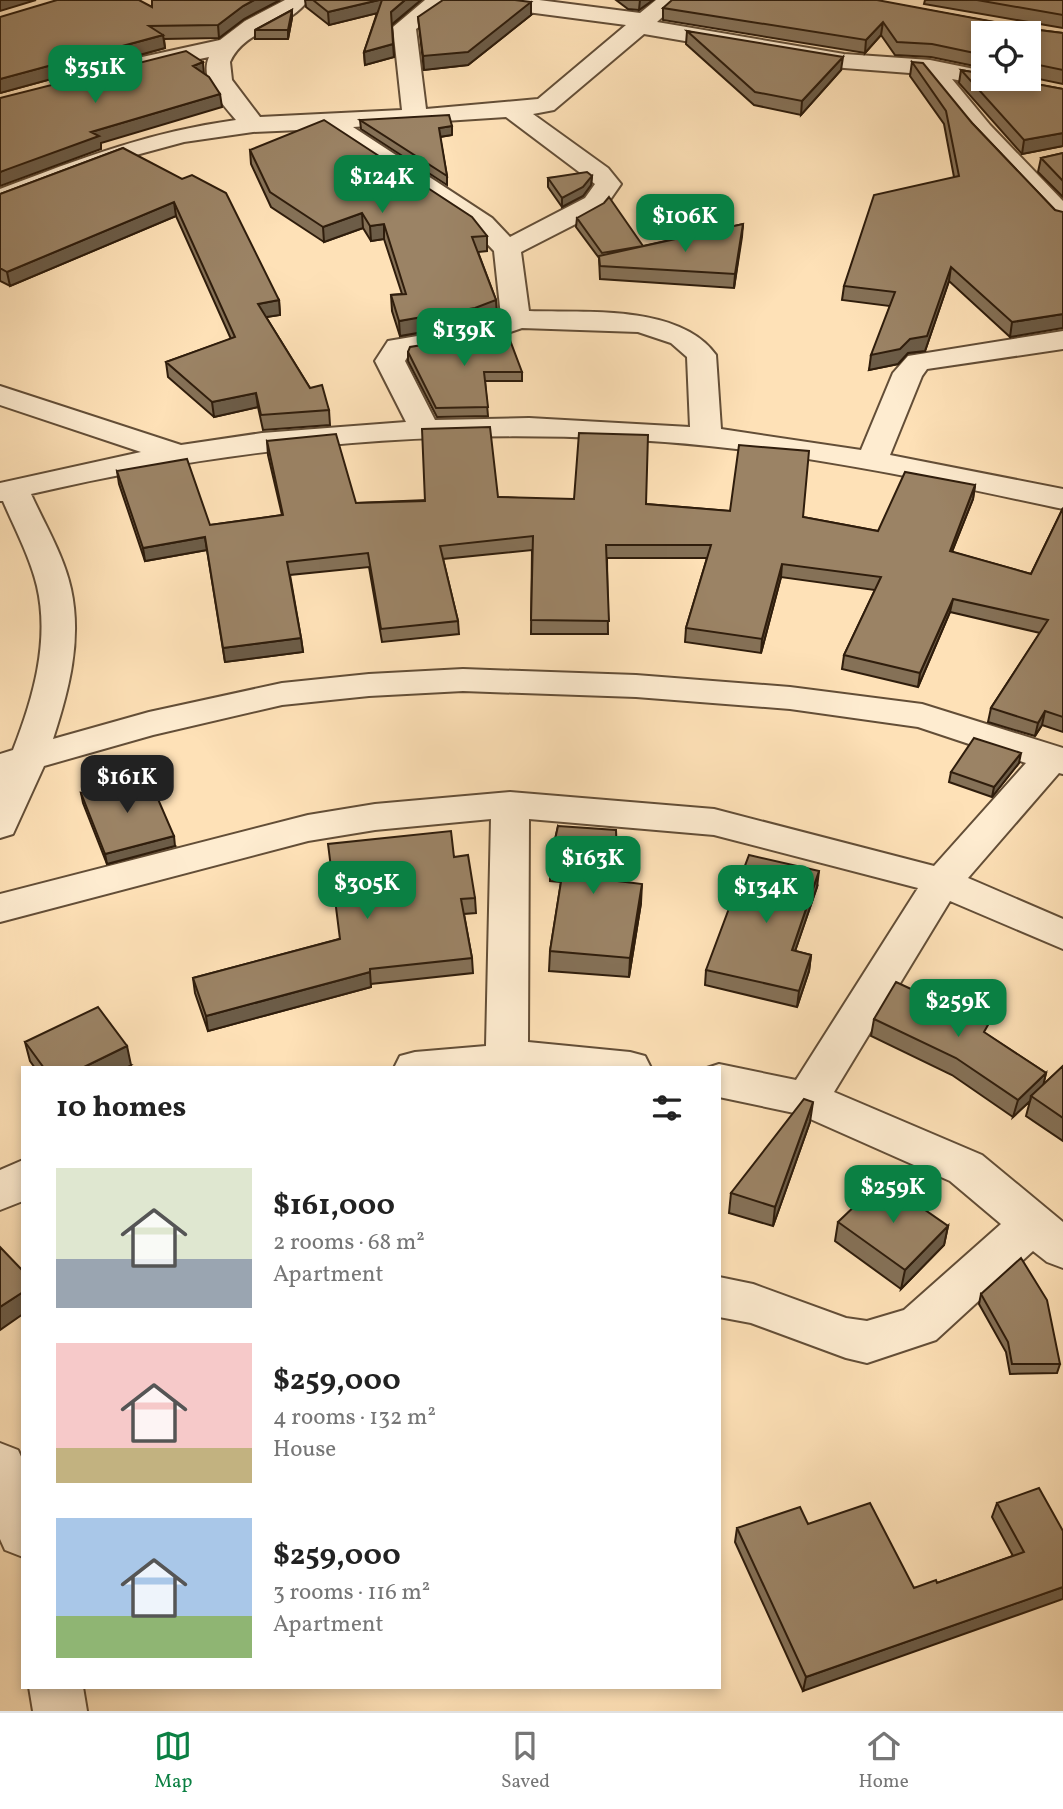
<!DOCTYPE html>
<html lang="en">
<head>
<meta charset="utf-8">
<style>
  :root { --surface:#fff; --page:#f2f2f2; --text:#222; --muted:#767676; --line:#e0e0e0; --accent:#0b8043 }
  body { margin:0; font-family:Vollkorn,serif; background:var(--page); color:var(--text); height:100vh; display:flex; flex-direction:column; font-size:26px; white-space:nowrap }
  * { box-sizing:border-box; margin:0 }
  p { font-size:23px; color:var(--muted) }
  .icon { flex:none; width:38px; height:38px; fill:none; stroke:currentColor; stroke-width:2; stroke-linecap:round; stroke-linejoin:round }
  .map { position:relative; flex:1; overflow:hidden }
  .sheet { position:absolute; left:21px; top:1066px; width:700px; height:623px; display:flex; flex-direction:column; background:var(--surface); border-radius:0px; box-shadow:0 4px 10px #0003 }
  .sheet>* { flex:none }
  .fabs { position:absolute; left:971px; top:21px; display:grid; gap:14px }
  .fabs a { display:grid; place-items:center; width:70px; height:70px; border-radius:0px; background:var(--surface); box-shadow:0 4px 10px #0003; font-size:35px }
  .price { position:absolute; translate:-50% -60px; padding:0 16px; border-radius:14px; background:var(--accent); color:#fff; font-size:23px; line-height:46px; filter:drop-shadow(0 2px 4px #0008) }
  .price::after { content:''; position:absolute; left:50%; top:42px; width:21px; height:16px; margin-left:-10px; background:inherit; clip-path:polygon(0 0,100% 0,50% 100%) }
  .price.current { background:#222; color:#fff }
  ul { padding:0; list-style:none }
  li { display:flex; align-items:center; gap:21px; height:175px; padding:0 35px }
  li span { display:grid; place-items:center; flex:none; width:196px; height:140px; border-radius:0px; color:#555 }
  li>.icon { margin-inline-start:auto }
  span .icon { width:84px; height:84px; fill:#fffc; stroke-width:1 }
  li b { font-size:30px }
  h2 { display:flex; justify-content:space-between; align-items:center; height:84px; padding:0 35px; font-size:30px }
  .dock { display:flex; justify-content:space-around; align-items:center; height:98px; border-top:2px solid var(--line); background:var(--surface); font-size:19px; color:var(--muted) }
  .dock a { display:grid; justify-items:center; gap:4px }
  .dock .current { color:var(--accent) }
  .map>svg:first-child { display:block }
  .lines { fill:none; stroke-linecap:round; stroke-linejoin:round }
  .street-casing { stroke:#634e37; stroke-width:4 }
  .street { fill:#feecd0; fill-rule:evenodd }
  .wall { fill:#857157; stroke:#2f1d0c; stroke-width:2 }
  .shaded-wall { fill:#6c5c47; stroke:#2f1d0c; stroke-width:2 }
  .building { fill:#9b8365; stroke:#2f1d0c; stroke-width:2 }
</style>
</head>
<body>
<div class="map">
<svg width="1063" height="1711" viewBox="0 0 1063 1711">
  <rect width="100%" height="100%" fill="#fee1b7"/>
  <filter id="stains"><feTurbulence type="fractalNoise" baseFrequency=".00286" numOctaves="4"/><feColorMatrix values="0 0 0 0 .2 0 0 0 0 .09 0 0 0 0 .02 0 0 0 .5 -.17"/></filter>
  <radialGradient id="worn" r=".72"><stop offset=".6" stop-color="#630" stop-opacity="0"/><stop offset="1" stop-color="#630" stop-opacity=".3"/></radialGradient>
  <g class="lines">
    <g class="street-casing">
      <path id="street" d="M285 0H308C288 29 245 28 230 62L232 80 260 117 402 110 393 27 425 0H457L416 29 426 109 538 99 626 25 489 7 481 5 478 0H539L640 13 656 0H681L657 22 844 54 930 60 984 71V79H995L992 83 984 85 952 79 990 125 1063 201V224L1054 222 972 135 923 74 844 68 644 34 554 110 533 114 608 168 621 184 603 210 521 252 529 311C585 313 680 304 716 355L721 429 861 450 893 373 908 356 1063 331V349L927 369 922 376 890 455 1063 489V509C946 484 828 458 709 446 482 423 253 442 31 494 45 525 64 556 71 589 82 640 69 690 53 739L149 712 282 683 369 674 463 669 636 675 790 687 922 704 1063 748V774L1059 773 968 878 1063 919V949L950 901 834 1092 982 1155 1063 1222V1268L1047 1262 1033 1251 936 1340 867 1363 846 1358 751 1323 719 1317V1277L753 1284 846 1318 867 1321 904 1310 1001 1224 950 1181 799 1114 719 1097V1068H707L719 1064 796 1080 918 888 714 835 529 819 528 1042 630 1052 645 1056 651 1068H394L400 1056 415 1052 486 1046 491 819 375 830 308 841 0 922V894L308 815 375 804 510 792 714 809 934 866 1026 763 918 727 790 709 636 697 463 691 369 696 282 705 153 735 44 766 13 834 0 838V754L13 750C33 699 50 641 37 586 30 557 15 529 3 501H0V483L141 452 0 405V386L181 445 262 433 406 422 375 361 388 341 476 326 501 316 494 251 474 230 322 129 253 132 184 142 136 155 0 206V189C82 158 149 132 236 120 222 103 199 80 209 57L141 71 133 69 129 64 133 59 220 40 245 21ZM506 117 595 184 585 198 510 237 492 218 353 127ZM522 328 638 332 671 343 687 357 690 427 529 418 435 420 405 361 409 354 478 343Z
        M23 1160V1201L0 1210V1170Z
        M0 1443 18 1450 23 1461V1557L5 1550 0 1539Z
        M29 1687H83L87 1711H33Z"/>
    </g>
    <use href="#street" class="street"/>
  </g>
  <path class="wall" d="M152 0H280L244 19 219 38 164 39 165 48 0 93 152 7Z
    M305 0H421L392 25 394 57 365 65 364 52 377 13 329 25 306 7Z
    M616 0H653L639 10 628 9Z
    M925 0H1063V28L924 4Z
    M878 1 1031 29 1063 33V84L1029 77V33H984V68L931 57 895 55 881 35 865 53 663 20V8Z
    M292 10V18L288 39H255V30Z
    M531 15 468 65 424 70 418 17Z
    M687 31 841 70 801 115 754 105 686 44Z
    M912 62 972 123 1055 210 1010 337 949 281 925 351 908 353 898 364 869 370 890 306 842 300 844 286 954 177 944 124 910 76Z
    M961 70 1063 89V146L1022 154 959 83Z
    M360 120 452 135 440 137 447 176V185L361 129Z
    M123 148 279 300 280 315 266 317 310 388 329 410 330 425 263 430 258 407 214 417 168 377 166 362 231 339 176 216 10 286 0 281V194Z
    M250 150 487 236V251L478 252 496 300 497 315 475 323 400 336 392 311 391 295 402 294 384 239 371 241 363 228 324 242 271 207 251 164Z
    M1063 153V197L1038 172 1041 158Z
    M592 176 591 185 583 196 562 207 548 187V178Z
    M577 218 643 246 743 224 734 288 600 279 599 258 576 227Z
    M408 352 522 372V381H485L488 416 437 417 408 361Z
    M267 441 356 503 498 497 646 504 803 517 878 531 975 485 973 499 952 552 1031 574 1063 508V732L1042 725 1035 736 988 722 991 708 1040 633 950 612 918 687 842 669 844 655 875 590 781 577 761 653 685 642 686 628 707 558H607L608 634H531L532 550 443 559 458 621 459 634 382 642 369 567 290 575 301 638 303 652 225 662 207 550 145 561 119 484 117 471 210 525 282 515 268 455Z
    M1019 763 992 797 949 782 951 772Z
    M81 793 175 846 107 864 83 803Z
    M558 826 641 903 629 977 549 971 550 951 561 882 550 881V862Z
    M454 857 475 898 476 913 464 914 472 958 473 973 371 984V987L208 1031 195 993 193 978 339 939Z
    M817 887 795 951 811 955 809 971 797 1007 705 985 706 970Z
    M874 1019 986 1034 1046 1073 1043 1085 1063 1066V1141L1026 1116 1030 1101 1013 1117 952 1075 871 1036Z
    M25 1042 131 1065 126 1068H35L30 1061Z
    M810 1122 773 1226 729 1213 731 1193Z
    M838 1222 948 1226 944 1245 901 1289 835 1241Z
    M981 1294 1060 1364 1057 1373 1010 1374 1006 1352 979 1304Z
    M997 1503 1063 1531 803 1691 735 1542 737 1528 808 1524 914 1588 937 1583 1013 1556 992 1517Z"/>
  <path class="shaded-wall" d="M0 0H36L0 11Z
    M254 0H280L244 19 219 38 218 25 243 6Z
    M379 0H382V12L329 25 328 12Z
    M405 0H421L391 25V12Z
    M640 0H653L639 10Z
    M531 2V15L468 65 424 70 423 56Z
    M292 10V18L288 39V30Z
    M883 22 881 35 865 53 866 40Z
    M163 35 165 48 0 93V79Z
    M393 44 394 57 365 65 364 52Z
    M843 57 841 70 801 115 802 101Z
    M203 62 204 75 193 66Z
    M220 94 222 107 101 143V149L0 186V172L91 132Z
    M452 126V135L439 137V128Z
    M1063 133V146L1022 154 1024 140Z
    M592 176 591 185 583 196 562 207V198Z
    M174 202 176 216 10 286 7 272Z
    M362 213 363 228 324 242 323 227Z
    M384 224V239L371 241 370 226Z
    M743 224 742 237 734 288 735 274Z
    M951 267 949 281 925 351 908 353 898 364 869 370 871 355Z
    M279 300 280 315 260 318 258 304Z
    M496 300 497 315 475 323 400 336 399 321Z
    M1063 314V328L1010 337 1012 322Z
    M256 393 258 407 214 417 212 402Z
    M975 485 973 499 947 564 950 551Z
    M205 537 207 550 145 561 143 548Z
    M782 564 781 577 761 653 762 639Z
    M953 599 950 612 918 687 920 673Z
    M301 638 303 652 225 662 223 648Z
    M1045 711 1042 725 1035 736 1038 723Z
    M1021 753 1019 763 992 797 994 787Z
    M174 836 175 846 107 864 105 854Z
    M819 871 817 887 790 966 792 950Z
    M642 884 641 903 629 977 630 958Z
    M811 955 809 971 797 1007 799 991Z
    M370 972 371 987 208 1031 206 1016Z
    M127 1046 131 1065 126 1068H82Z
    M1046 1073 1042 1091 1031 1096 1030 1101 1013 1117 1018 1100Z
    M813 1102 810 1122 773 1226 775 1207Z
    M948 1226 944 1245 901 1289 905 1270Z
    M23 1292V1314L0 1330V1307Z
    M1063 1587V1599L803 1691 806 1677Z"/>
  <path class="building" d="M57 0H139L152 7V0H254L243 6 218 25 149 26 163 35 0 79V17Z
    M313 0H379L328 12Z
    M382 0H405L391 12 393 44 364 52Z
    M443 0H515L531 2 468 52 423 56 418 17Z
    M672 0H877L1000 23H1029L1031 29 1063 33V70L1029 63V33H984V55L932 44 897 42 883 22 866 40 663 8Z
    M977 0H1063V15Z
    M292 10 288 30H255Z
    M687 31 843 57 802 101 755 92Z
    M186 51 203 62 193 66 209 77 220 94 91 132 99 136 0 172V98Z
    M912 62 923 63 972 123 1055 210 1063 212V314L1012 322 951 267 927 336 910 339 900 349 871 355 895 292 844 286 874 195 959 176 946 111Z
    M961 70 984 74V79H1009L1063 89V133L1024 140Z
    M449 115 452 126 439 128 447 176 360 120Z
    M324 120 472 217 487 236 472 237 496 300 475 308 399 321 391 295 406 294 384 224 370 226 362 213 323 227 270 192 250 150Z
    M123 148 182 179 192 175 226 193 279 300 258 304 310 388 322 385 329 410 261 415 256 393 212 402 166 362 235 337 174 202 7 272 0 268V194Z
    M1063 153V181L1041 158Z
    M587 172 592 176 583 187 562 198 548 178Z
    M609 197 643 246 602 253 577 218 604 203Z
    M743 224 735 274 600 266 599 256Z
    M505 327 522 372H484L488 407 436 408 408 352 410 347 478 336Z
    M490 427 498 497 574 499 579 433 648 435 646 504 730 511 739 445 809 451 803 517 878 531 905 472 975 485 950 551 1031 574 1063 508V717L1045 711 1038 723 991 708 1048 620 953 599 920 673 844 655 881 577 782 564 762 639 686 628 711 545H606L609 621 531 620 533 536 440 546 458 621 381 629 368 553 287 562 301 638 223 648 205 537 143 548 117 471 187 459 210 525 283 515 267 441 336 434 356 503 425 501 422 429Z
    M974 738 1021 753 994 787 951 772Z
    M148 776 174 836 105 854 81 793Z
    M558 826 616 830 618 881 642 884 630 958 550 951 564 863 550 862Z
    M451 831 454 857 468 855 475 898 461 899 472 958 370 969V972L206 1016 193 978 340 939 328 844Z
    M749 855 819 871 792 950 811 955 799 991 706 970Z
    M896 982 988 1025 984 1032 1046 1073 1018 1100 956 1058 874 1019Z
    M98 1007 127 1046 82 1068H44L25 1042Z
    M1063 1066V1118L1031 1096Z
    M804 1099 813 1102 775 1207 731 1193Z
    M882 1180 948 1226 905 1270 838 1222Z
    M0 1247 23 1271V1292L0 1307Z
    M1021 1258 1047 1300 1060 1364H1012L1008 1342 981 1294Z
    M1039 1488 1063 1531V1587L806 1677 737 1528 800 1507 808 1524 870 1503 914 1588 936 1580 937 1583 1024 1552 997 1503Z"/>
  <rect width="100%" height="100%" filter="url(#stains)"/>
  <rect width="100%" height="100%" fill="url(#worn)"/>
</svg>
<div class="fabs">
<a><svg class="icon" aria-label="locate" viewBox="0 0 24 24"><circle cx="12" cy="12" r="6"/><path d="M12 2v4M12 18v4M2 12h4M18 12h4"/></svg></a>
</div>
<b class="price" style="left:95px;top:105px">$351K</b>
<b class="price" style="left:382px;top:215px">$124K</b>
<b class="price" style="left:685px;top:254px">$106K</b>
<b class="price" style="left:464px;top:368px">$139K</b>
<b class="price current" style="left:127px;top:815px">$161K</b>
<b class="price" style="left:593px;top:896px">$163K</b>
<b class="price" style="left:367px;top:921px">$305K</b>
<b class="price" style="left:766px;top:925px">$134K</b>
<b class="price" style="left:958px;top:1039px">$259K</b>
<b class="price" style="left:893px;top:1225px">$259K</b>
<section class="sheet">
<h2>10 homes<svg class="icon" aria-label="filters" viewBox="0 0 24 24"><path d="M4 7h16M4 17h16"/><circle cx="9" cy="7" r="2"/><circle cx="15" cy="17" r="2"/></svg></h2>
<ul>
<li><span style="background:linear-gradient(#dfe7d0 65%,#9aa5b1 0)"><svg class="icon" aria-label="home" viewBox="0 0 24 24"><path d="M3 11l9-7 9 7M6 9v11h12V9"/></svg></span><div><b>$161,000</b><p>2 rooms · 68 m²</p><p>Apartment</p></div></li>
<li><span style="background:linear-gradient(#f6c9c9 75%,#c2b280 0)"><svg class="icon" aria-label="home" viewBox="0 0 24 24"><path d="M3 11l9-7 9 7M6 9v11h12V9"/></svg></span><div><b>$259,000</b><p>4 rooms · 132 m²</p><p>House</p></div></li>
<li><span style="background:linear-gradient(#a9c7e8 70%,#8fb573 0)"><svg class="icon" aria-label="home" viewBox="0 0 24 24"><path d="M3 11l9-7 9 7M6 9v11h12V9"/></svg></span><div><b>$259,000</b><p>3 rooms · 116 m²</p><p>Apartment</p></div></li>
</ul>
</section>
</div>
<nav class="dock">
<a class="current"><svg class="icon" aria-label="map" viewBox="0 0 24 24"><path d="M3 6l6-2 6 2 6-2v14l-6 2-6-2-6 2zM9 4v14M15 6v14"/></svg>Map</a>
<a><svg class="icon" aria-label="saved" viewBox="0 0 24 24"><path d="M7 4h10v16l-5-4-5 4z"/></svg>Saved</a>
<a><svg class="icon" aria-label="home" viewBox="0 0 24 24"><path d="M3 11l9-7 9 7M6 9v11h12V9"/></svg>Home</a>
</nav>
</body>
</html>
